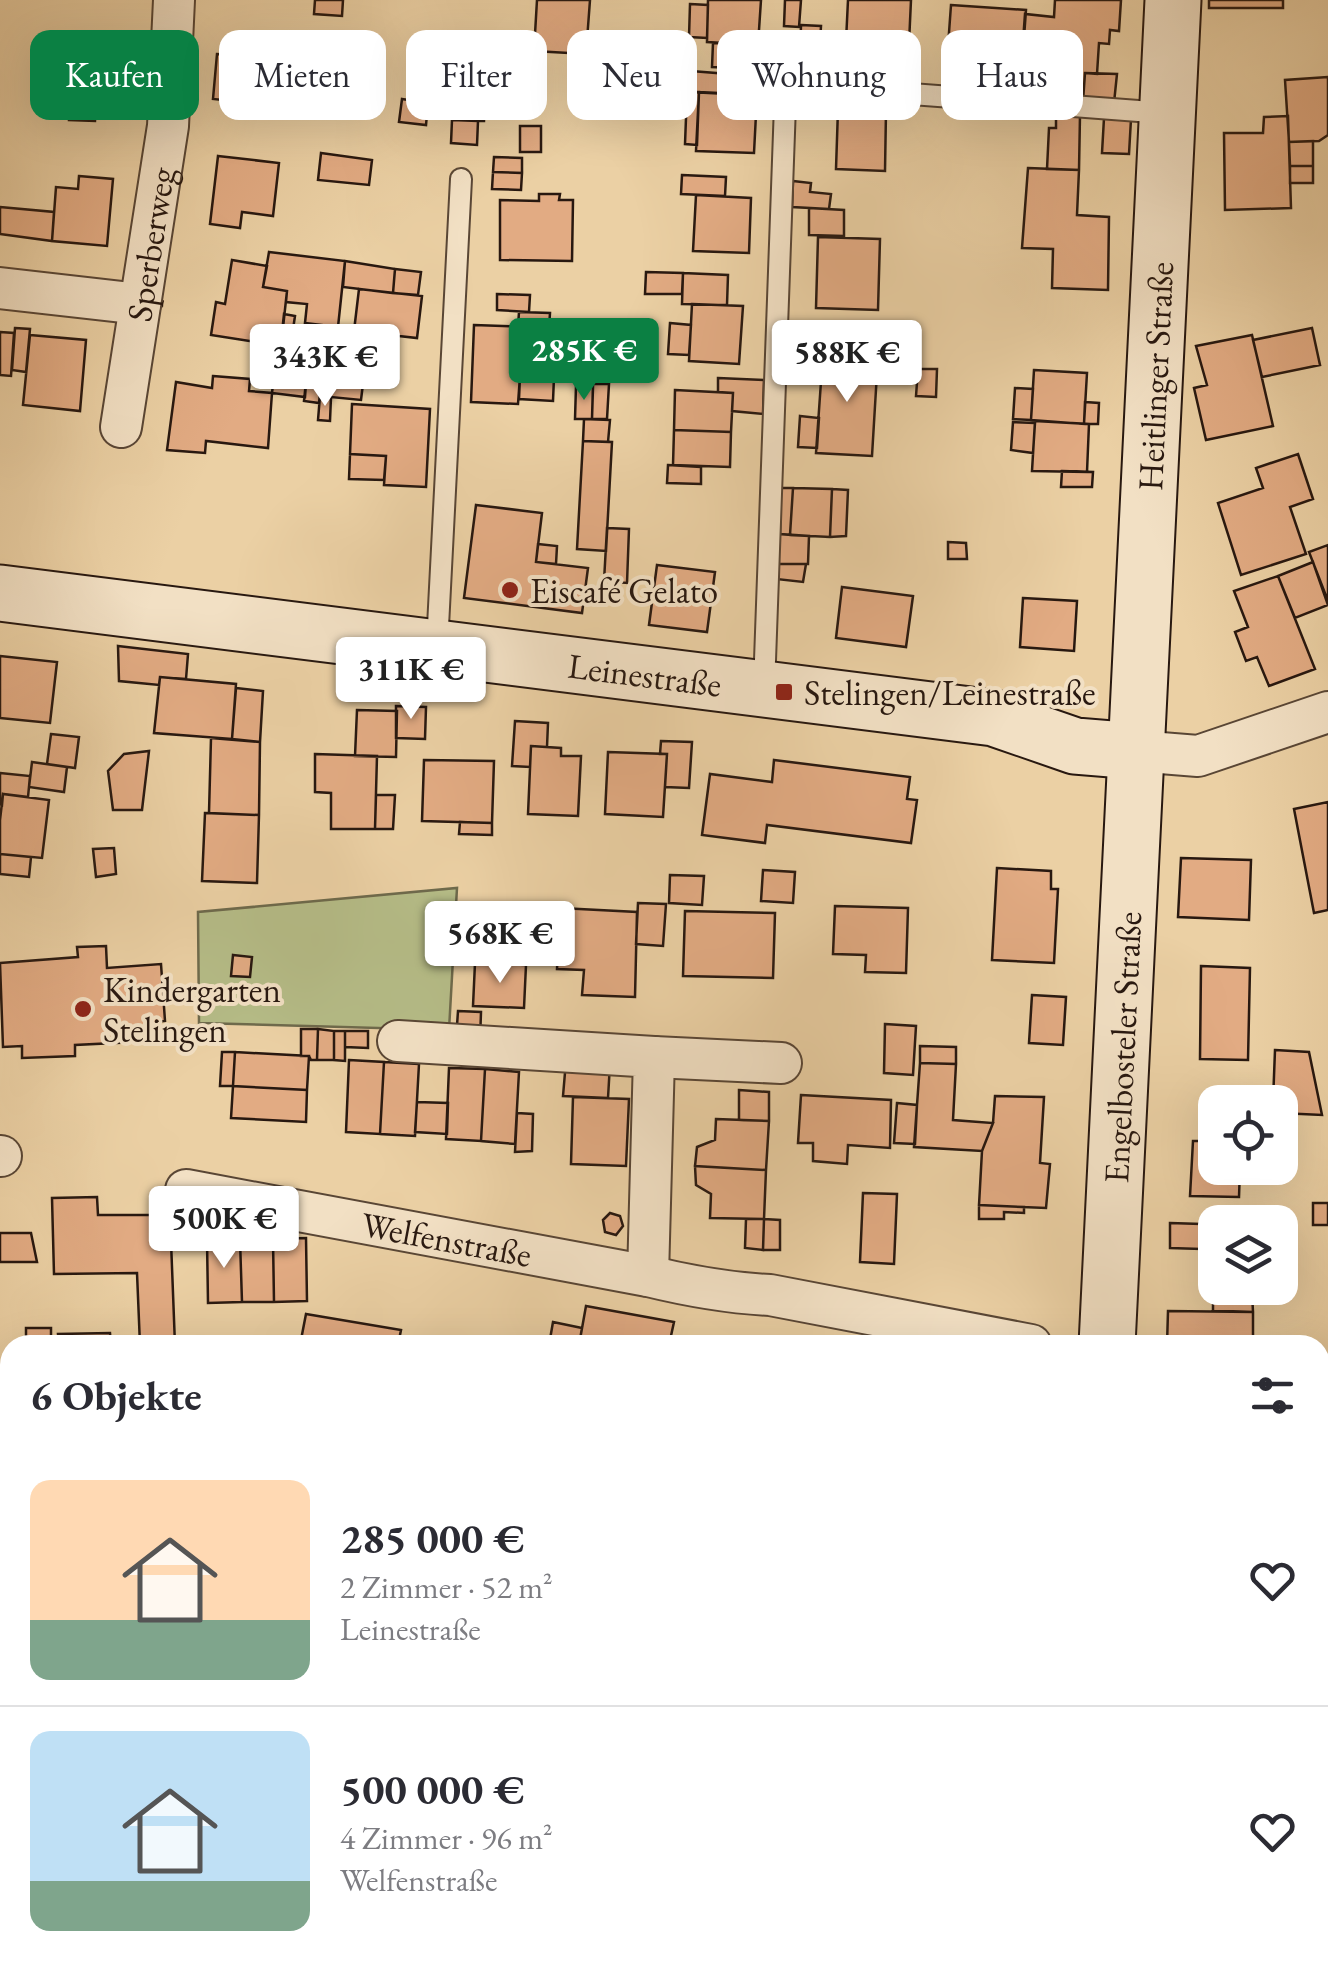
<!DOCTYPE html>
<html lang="de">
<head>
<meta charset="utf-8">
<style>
  :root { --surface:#fff; --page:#f7f7f7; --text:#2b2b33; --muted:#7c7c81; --line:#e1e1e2; --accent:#0b8043 }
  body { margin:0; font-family:"EB Garamond",serif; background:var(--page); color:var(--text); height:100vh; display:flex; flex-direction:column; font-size:38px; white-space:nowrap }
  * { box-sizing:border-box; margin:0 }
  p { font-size:32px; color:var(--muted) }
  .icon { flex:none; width:55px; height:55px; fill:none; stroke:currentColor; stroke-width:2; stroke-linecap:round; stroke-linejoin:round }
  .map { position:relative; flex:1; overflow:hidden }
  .panel { position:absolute; left:0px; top:1335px; width:1330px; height:642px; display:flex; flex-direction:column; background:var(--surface); border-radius:30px 30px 0 0; box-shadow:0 10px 40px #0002 }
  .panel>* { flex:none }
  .guide { position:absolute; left:30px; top:30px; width:1270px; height:90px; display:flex; gap:20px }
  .buttons { position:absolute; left:1198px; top:1085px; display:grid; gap:20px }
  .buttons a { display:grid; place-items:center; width:100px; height:100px; border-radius:20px; background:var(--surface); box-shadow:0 10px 40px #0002; font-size:50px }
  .price { position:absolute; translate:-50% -85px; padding:0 22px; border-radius:10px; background:#fff; color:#222; font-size:32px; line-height:65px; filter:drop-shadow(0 2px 5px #0008) }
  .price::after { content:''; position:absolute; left:50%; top:60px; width:30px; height:22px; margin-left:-15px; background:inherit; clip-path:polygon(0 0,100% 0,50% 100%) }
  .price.active { background:var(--accent); color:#fff }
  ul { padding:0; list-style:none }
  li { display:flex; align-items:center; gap:30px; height:250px; padding:0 30px }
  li+li { border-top:2px solid var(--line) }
  li span { display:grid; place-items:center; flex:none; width:280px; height:200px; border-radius:20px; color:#555 }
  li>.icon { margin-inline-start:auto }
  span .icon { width:120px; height:120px; fill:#fffc; stroke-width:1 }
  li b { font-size:42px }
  h2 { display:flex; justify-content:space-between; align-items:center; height:120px; padding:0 30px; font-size:42px }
  .chip { padding:0 35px; border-radius:20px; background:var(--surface); box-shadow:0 10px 40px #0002; font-size:35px; line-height:90px }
  .chip.active { background:var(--accent); color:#fff }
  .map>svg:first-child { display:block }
  .green { fill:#b5bc87; stroke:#6e6a4c; stroke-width:2.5 }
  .building { fill:#e2ab83; stroke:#281810; stroke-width:2.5 }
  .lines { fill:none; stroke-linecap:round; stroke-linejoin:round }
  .lane-casing { stroke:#594635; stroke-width:24 }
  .street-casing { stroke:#594635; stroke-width:44 }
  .secondary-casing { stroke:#281810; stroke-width:59 }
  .lane { stroke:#f2e0c4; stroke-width:20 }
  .street { stroke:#f2e0c4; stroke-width:40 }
  .secondary { stroke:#f2e0c4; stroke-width:55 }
  .poi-dot { fill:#8f2418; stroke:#f2e0c4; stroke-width:4 }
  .labels { text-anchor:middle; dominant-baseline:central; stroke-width:8; stroke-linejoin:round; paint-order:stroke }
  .street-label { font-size:35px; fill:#281810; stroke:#f2e0c4 }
  .poi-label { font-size:35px; fill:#281810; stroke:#f2e0c4; text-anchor:start }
</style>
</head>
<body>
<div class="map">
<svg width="1328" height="1977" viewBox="0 0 1328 1977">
  <rect width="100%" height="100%" fill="#ebd0a4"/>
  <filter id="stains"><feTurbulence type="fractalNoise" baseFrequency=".002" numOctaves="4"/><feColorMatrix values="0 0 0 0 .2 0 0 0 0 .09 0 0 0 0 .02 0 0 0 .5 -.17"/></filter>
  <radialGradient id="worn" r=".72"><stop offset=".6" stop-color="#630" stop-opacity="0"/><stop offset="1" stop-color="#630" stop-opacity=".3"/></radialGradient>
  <path class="green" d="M457 888 449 1030 199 1023 198 912Z
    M911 1968H1257L1259 1977H913Z"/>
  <path class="building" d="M315 0H343L342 16 314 14Z
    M537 0H590L586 54 534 51Z
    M708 0H761L758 45 707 42Z
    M785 0H801L799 27 784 26Z
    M848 0H911L908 65 845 62Z
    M1055 0H1121L1119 31 1110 30 1109 44 1099 43 1097 74 1085 73 1083 101 1045 97 1047 71 1021 69 1025 14 1054 17Z
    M1209 0H1283V8H1209Z
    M690 4 708 5 707 38 689 37Z
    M951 5 1026 10 1021 79 946 74Z
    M801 25 821 26 819 59 800 58Z
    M713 43 737 44 735 68 712 67Z
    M72 52 130 54 128 116H96V100L70 99Z
    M217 54 271 58 269 105 213 99Z
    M800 58 844 61 842 81 799 79Z
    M691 71 728 74 727 94 690 92Z
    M1085 73 1117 74 1114 103 1083 101Z
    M1328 77V135L1319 141 1289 142 1285 80Z
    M799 79 842 81 841 109 798 108Z
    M452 87 485 88 484 121 452 120Z
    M687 92H699L697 145 685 144Z
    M699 92 757 95 754 153 696 151Z
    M70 99 96 100 95 121 69 120Z
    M402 99 428 103 426 125 399 122Z
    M838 109 886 111 885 171 836 169Z
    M1056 114 1080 115 1079 170 1047 169 1049 128H1056Z
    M1288 116 1291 208 1225 210 1224 133H1263L1264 117Z
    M1104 118 1131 119 1129 154 1102 153Z
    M452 120 478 121 477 145 451 143Z
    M520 126H541V152H520Z
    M1313 141V166H1290L1289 142Z
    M321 153 372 160 369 185 318 180Z
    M218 156 279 163 273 216 242 212 240 228 210 224Z
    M494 157 522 158V173L493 172Z
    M1290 166H1313V183H1290Z
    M1028 168 1079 170 1077 215 1109 217 1108 290 1052 288 1053 249 1022 248Z
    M493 172 522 173 521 190 492 189Z
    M682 175 726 177 725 196 681 194Z
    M79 176 113 179 107 246 52 241 56 187 78 189Z
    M793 181 811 183 810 192 831 194 829 209 792 207Z
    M539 194H560L559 200H573L572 261 500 260V200L539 201Z
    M696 195 751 198 749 253 693 251Z
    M0 207 54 212 52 241 0 234Z
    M809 208 844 210V236L809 235Z
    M818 237 880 239 878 310 816 308Z
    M269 252 345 261 338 327 305 323 307 304 286 302 287 291 263 287Z
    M232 260 267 266 263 287 287 291 281 346 211 335 216 302 225 304Z
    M345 261 395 269 393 293 343 287Z
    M395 269 421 272 418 295 393 293Z
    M646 272 683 273 682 294H645Z
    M683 273 728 275 727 305 682 304Z
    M359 289 422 296 417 338 354 331Z
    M497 294 530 295 529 312 497 310Z
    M692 304 743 306 739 364 689 361Z
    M519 312 550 313 549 328 518 327Z
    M284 314 295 316 291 343 281 342Z
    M670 323 691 325 689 355 668 354Z
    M474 325 555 328 554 377 520 376 518 404 471 402Z
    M15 328 30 329 26 372 12 370Z
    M1312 328 1320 365 1262 377 1253 340Z
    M361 331 396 335 385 348 359 346Z
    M0 332 14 333 11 376 0 375Z
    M30 335 86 340 80 411 23 405Z
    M1252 335 1273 426 1206 440 1194 388 1207 385 1196 346Z
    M281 342 304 345 310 352 307 370 275 367 278 346H281Z
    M823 353 878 356 872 456 816 453Z
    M308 362 323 363 319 403 304 401Z
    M323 363 365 368 361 400 320 396Z
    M275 367 307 370 305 397 272 393Z
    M918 369H937L936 397 916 396Z
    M1034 370 1087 373 1084 424 1031 420Z
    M213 376 250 379 249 391 272 393 268 448 206 441 205 453 167 450 176 382 212 388Z
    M520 376 554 377 553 401 519 399Z
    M718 378 764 380 763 414 732 411 733 393 718 392Z
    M593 384H609L607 419H592Z
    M576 386 593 387 592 419H575Z
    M1015 388 1033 389 1031 420 1013 419Z
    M675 390 733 393 731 432 674 430Z
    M320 396 331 397 330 421 318 420Z
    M1085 402 1099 403 1098 424H1084Z
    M352 404 430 409 426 487 384 485 386 456 350 454Z
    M800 416 819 418 817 448 798 447Z
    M584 419 610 420 608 442 583 441Z
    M1035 421 1089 424 1087 472 1032 471Z
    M1013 422 1035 423 1033 453 1011 450Z
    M674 430 731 432 730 467 673 465Z
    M583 441 612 442 606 551 577 549Z
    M350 454 386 456 384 480 349 479Z
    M1298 454 1313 499 1290 507 1306 554 1241 575 1218 503 1263 488 1256 468Z
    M668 465 701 467V484L667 483Z
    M1062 471 1093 472 1092 487H1061Z
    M781 488H793L790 535 780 534Z
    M793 488 832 489 830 537 790 535Z
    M832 489 848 490 846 536 830 537Z
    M476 505 542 513 536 562 588 568 582 613 464 598Z
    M607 528 629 529 627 583 604 581Z
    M780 534 809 536 808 564H777Z
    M948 542 966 543 967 559H948Z
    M538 544 557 546 556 564 536 562Z
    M1328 545V601L1309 552Z
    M1313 562 1328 605 1295 618 1278 576Z
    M777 564H806L803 582 776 579Z
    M657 565 715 572 707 632 649 625Z
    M1278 576 1315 669 1269 686 1257 657 1246 661 1235 632 1248 627 1234 591Z
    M842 587 913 596 906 647 836 638Z
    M1023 598 1077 601 1074 651 1020 647Z
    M118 646 188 654 186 679 160 677 159 685 119 681Z
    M0 656 57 662 50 723 0 718Z
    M160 677 236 684 232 739 154 733Z
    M236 688 263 691 260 742 232 739Z
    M396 706 426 707 425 739 396 738Z
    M357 710 397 711 396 757 355 756Z
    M515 721 548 723 547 747 531 746 530 767 512 766Z
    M51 734 79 737 75 768 47 764Z
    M211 738 260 742 259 815 209 813Z
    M661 741 692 742 689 788 665 787 667 754H660Z
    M531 746 561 748V756H581L578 816 528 814Z
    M149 751 142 810H113L108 771 124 754Z
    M608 752 667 754 663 817 605 814Z
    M315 754 377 756 375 829H331V793L315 792Z
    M424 760 494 761 492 823 422 821Z
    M774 760 910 777 907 799 917 800 911 843 767 825 765 843 702 835 710 774 772 782Z
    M32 762 67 767 64 792 29 787Z
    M0 773 30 776 28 797 3 794 2 805 0 804Z
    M3 794 49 800 42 858 0 854V820Z
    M376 795H395L393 829H375Z
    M1328 802V910L1314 913 1294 809Z
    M205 813 259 815 257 883 202 881Z
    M460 822 492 823V835L459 834Z
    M114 848 116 874 96 877 93 849Z
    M0 854 31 857 29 877 0 874Z
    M1181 858 1251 860 1249 920 1178 917Z
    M997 868 1051 871V889H1058L1054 963 992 960Z
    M763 870 795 872 793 903 761 901Z
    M670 875 704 876 702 905 669 903Z
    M638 903 666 904 663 946 636 944Z
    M835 906 908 908 906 973 865 972 866 955 833 954Z
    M560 908 637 912 635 997 582 995 584 970 557 969Z
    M685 911 775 913 773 978 683 976Z
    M478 917 528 921 526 965 475 963Z
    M106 946 107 968 161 964 165 1021 156 1022V1041L75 1045V1056L22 1058V1046L3 1047 0 963 78 957 77 947Z
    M233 955 252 957 250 977 231 976Z
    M475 963 526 965 524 1008 473 1006Z
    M1201 966 1250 968 1248 1060 1200 1059Z
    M1032 995 1066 997 1063 1045 1029 1043Z
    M458 1011 481 1012 480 1041 456 1040Z
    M885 1024 916 1026 913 1075 884 1073Z
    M301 1029H318L317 1060H311L309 1056H301Z
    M318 1029 334 1031V1060H317Z
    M334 1031H345V1061L334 1060Z
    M345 1031H368V1048L345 1047Z
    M920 1046 956 1047V1064L920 1063Z
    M1275 1050 1309 1052 1322 1115 1280 1113V1102H1273Z
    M222 1052H235L233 1086H220Z
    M235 1052 309 1056 307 1090 233 1086Z
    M349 1060 384 1062 380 1134 346 1132Z
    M566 1061 610 1064 608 1098 563 1096Z
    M384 1062 419 1064 415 1136 380 1134Z
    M920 1063 956 1064 953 1120 993 1123 982 1151 914 1147Z
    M449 1068 485 1069 481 1141 446 1139Z
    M485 1069 519 1072 515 1144 481 1141Z
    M233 1086 307 1090 306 1122 231 1118Z
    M739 1090 769 1092V1121L739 1120Z
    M801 1095 891 1100 890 1148 848 1145 847 1164 813 1161V1143H798Z
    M995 1096 1044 1097 1040 1163 1050 1164 1046 1208 979 1205 982 1151 993 1123Z
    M573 1097 629 1099 626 1166 571 1164Z
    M417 1102 448 1103 447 1134 415 1132Z
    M897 1103 917 1105 915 1144 894 1143Z
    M1211 1108H1215V1168H1240L1239 1197 1190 1196 1193 1141H1209Z
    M517 1113 533 1114 532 1151 515 1152Z
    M716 1119 769 1121 766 1170 695 1166 697 1147 715 1140Z
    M695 1166 766 1170 764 1219 710 1218 711 1194 696 1185Z
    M863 1193 897 1194 894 1264 860 1262Z
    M97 1197 98 1215H170L175 1345H140L137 1273 54 1274 52 1198Z
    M1313 1203H1328V1225H1313Z
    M979 1205 1024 1207V1213L1004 1212V1219H979Z
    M610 1213 620 1216 623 1226 616 1235 605 1232 603 1220Z
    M746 1219H764L763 1250 745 1248Z
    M764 1219 780 1220V1250H763Z
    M1170 1223 1201 1224V1249L1170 1248Z
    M0 1233H31L37 1262H0Z
    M306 1238 307 1301 274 1302 273 1239Z
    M273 1239 274 1302H242L240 1240Z
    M207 1240H240L242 1302 208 1303Z
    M1213 1290 1252 1292 1253 1312 1213 1311Z
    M586 1306 674 1322 669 1345H579Z
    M1168 1311 1253 1312V1345H1167Z
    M306 1314 401 1330 398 1345H300Z
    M553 1322 582 1328 579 1345H549Z
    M26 1328H51V1345H26Z
    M110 1333 111 1345H59L58 1334Z
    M0 1376H10V1446H0Z
    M0 1474H10V1530H0Z
    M0 1575H10V1647H0Z
    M1320 1607 1328 1610V1672L1320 1669Z
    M10 1678V1724L0 1725V1679Z
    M0 1779H10V1849H0Z
    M10 1880V1957L0 1958V1881Z
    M337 1968H385L388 1977H325L323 1972Z
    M521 1968H577L552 1977H524Z
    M858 1968H874L877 1977H830Z"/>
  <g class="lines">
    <g class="lane-casing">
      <path id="lane" d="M858 90 1165 113
        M437 646 461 179
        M764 688 785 105
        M285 1968 286 1977
        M599 1968 602 1977"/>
    </g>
    <g class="street-casing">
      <g id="street">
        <path d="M0 288 140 304"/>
        <path id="s1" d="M121 427 168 126 174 0"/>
        <path d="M1136 751 1198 756 1328 712"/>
        <path d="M398 1041 654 1057 648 1276"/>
        <path d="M654 1057 781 1063"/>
        <path d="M0 1156H1"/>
        <path id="s2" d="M186 1190 648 1276C689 1286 728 1293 770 1295L1031 1345"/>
        <path d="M775 1968 778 1977"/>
        <path d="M1289 1968 1290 1977"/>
        <path d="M689 1977 715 1968"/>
      </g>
    </g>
    <g class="secondary-casing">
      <g id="secondary">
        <path id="s3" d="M0 593 994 718 1075 746 1136 751"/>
        <path id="s4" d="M1107 1345 1173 0"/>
        <path d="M1320 1724 1328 1726"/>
      </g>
    </g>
    <use href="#lane" class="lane"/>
    <use href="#street" class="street"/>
    <use href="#secondary" class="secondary"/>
  </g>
  <g class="poi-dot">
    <circle cx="510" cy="590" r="10"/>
    <rect x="774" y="682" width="20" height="20" rx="5"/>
    <circle cx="83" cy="1009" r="10"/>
  </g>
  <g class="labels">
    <g class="street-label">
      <text stroke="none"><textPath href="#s1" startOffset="185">Sperberweg</textPath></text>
      <text stroke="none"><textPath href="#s4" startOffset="970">Heitlinger Straße</textPath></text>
      <text stroke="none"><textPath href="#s3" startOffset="650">Leinestraße</textPath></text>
      <text stroke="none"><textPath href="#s4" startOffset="298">Engelbosteler Straße</textPath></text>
      <text stroke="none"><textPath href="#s2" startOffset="265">Welfenstraße</textPath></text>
    </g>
    <g class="poi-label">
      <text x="530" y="590">Eiscafé Gelato</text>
      <text x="804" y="692">Stelingen/Leinestraße</text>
      <text x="103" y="989">Kindergarten<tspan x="103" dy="40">Stelingen</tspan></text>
    </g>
  </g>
  <rect width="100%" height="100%" filter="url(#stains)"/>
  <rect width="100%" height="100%" fill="url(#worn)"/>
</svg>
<div class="buttons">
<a><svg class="icon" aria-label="locate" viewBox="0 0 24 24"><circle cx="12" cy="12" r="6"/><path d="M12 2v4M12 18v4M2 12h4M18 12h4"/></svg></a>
<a><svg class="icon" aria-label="layers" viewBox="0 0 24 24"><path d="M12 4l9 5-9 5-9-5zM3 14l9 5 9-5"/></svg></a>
</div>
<b class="price active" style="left:584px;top:403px">285K €</b>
<b class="price" style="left:847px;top:405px">588K €</b>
<b class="price" style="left:325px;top:409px">343K €</b>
<b class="price" style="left:411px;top:722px">311K €</b>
<b class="price" style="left:500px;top:986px">568K €</b>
<b class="price" style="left:224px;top:1271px">500K €</b>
<div class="guide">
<a class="chip active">Kaufen</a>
<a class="chip">Mieten</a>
<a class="chip">Filter</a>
<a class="chip">Neu</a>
<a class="chip">Wohnung</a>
<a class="chip">Haus</a>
</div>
<section class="panel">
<h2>6 Objekte<svg class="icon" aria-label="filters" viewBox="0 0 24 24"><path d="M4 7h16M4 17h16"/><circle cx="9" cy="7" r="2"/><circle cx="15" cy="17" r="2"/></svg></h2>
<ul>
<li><span style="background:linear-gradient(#ffd9b3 70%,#7fa58c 0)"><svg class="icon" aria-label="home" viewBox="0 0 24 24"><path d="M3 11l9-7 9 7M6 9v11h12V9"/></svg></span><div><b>285 000 €</b><p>2 Zimmer · 52 m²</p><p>Leinestraße</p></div><svg class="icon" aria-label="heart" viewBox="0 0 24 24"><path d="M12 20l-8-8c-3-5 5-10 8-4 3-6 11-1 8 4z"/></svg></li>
<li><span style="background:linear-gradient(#bfe0f5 75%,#7fa58c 0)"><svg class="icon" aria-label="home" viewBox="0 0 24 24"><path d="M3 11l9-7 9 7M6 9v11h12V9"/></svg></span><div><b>500 000 €</b><p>4 Zimmer · 96 m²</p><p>Welfenstraße</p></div><svg class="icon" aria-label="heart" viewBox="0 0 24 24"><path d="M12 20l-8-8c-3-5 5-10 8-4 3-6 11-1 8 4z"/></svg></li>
</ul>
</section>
</div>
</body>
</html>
